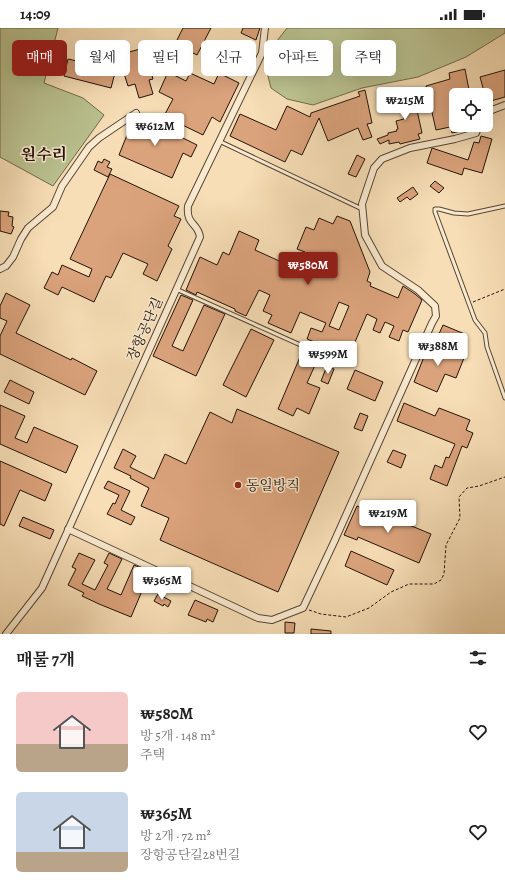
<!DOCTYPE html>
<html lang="ko">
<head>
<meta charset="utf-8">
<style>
  :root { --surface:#fff; --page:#f2f2f2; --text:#222; --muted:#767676; --accent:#8f2418 }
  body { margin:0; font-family:Alegreya,"Noto Serif KR",serif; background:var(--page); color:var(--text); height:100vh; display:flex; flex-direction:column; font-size:15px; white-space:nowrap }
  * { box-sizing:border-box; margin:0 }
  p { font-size:13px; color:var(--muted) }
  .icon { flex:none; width:22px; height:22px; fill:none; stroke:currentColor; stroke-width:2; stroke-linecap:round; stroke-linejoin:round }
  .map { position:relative; height:606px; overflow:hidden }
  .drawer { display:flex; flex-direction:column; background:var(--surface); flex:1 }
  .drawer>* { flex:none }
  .guide { position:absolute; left:12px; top:12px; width:481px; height:36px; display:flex; gap:8px }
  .tools { position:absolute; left:449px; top:60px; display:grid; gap:8px }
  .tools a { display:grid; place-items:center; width:44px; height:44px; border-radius:6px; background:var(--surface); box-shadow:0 4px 16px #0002; font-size:20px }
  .price { position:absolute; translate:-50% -34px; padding:0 9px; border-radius:4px; background:#fff; color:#222; font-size:13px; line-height:26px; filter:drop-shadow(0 1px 2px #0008) }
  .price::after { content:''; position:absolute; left:50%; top:24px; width:12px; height:9px; margin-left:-6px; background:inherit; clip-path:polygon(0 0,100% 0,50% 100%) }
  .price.selected { background:var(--accent); color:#fff }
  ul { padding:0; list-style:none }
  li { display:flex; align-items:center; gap:12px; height:100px; padding:0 16px }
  li span { display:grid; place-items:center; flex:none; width:112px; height:80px; border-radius:6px; color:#555 }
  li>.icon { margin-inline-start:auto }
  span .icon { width:48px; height:48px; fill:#fffc; stroke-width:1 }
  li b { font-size:17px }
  h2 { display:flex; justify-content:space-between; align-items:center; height:48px; padding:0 16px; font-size:17px }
  .tag { padding:0 14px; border-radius:6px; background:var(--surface); box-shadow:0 4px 16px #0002; font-size:14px; line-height:36px }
  .tag.selected { background:var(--accent); color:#fff }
  .status { display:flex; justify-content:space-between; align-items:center; height:28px; padding:0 20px; background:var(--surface); direction:ltr }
  .status svg { height:11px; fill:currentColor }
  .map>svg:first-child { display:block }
  .green { fill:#bac290; stroke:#6e6a4d }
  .building { fill:#dba37c; stroke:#21130a; fill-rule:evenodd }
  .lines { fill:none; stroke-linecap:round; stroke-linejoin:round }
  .lane-casing { stroke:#564635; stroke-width:5 }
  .street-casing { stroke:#564635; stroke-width:8 }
  .path { stroke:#21130a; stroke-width:1; stroke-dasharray:3 2; stroke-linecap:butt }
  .lane { stroke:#faead0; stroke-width:3 }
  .street { stroke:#faead0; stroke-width:6 }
  .poi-dot { fill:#8f2418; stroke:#faead0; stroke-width:1.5 }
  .labels { text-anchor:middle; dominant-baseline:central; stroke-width:3; stroke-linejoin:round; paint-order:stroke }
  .street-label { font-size:14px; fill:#21130a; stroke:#faead0 }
  .poi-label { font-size:14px; fill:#21130a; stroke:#faead0; text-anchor:start }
  .quarter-label { font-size:16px; font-weight:bold; fill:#21130a; stroke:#faead0 }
</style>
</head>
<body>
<div class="status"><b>14:09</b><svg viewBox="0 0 49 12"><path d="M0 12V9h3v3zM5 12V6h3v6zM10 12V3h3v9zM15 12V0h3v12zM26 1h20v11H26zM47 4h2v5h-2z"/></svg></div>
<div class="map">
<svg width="505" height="606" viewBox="0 0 505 606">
  <rect width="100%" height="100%" fill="#f7deb6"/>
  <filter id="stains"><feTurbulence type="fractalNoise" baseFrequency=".005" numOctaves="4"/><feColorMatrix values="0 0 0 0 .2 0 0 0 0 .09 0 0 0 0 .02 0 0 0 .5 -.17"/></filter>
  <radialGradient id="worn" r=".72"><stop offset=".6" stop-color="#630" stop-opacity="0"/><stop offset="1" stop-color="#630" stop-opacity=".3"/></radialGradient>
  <path class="green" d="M0 0H58L44 55 83 70 104 87 53 158 0 129Z
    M287 0H505V5L466 29 418 49 362 60 313 77 287 71 271 60 266 40 273 18Z"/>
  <path class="building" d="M183 0H211L197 27 175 16Z
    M243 0H260L256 12 241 5Z
    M144 20 153 51 149 52 153 66 139 70 135 56 128 58 118 27Z
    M88 27 113 33 111 40 116 41 111 60 64 48 68 31 86 35Z
    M167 31 171 40 160 45 156 36Z
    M465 41 470 67H456V97H469L470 101 452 105 450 99 436 102 426 58 450 51 449 45Z
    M505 42V69L487 74 486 67H485L480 49Z
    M168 44 186 53 190 45 214 56 219 45 239 55 220 94 212 89 203 107 164 88 173 71 159 64Z
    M365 62 372 95 367 96 372 109 363 112 358 100 328 113 319 90 302 127 291 122 285 134 230 108 240 86 276 102 287 78 310 89 311 85 360 68 358 64Z
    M413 64 422 105 418 106 420 111 400 116 399 114 389 116V112L380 116 377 111 388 107V105L397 103 396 102 398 101 396 93 404 91 401 78 392 80 390 69Z
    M139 88 197 117 191 129 183 125 172 150 119 127 133 92Z
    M481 108 492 111 482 145 464 140 462 147 427 135 432 120 468 132 474 114 479 115Z
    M357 127 365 131 356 149 348 146Z
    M104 131 110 134 107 139 112 141 108 149 94 142 98 133 102 135Z
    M110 146 179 178 174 188 181 191 168 218 172 221 157 253 143 246 148 236 123 225 111 250 106 248 94 274 62 259 58 267 44 260 52 244 58 247 62 237 89 249 92 241 70 231Z
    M435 153 444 160 439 165 430 158Z
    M413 159 418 166 410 172 407 169 400 174 397 170Z
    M0 183 9 184 8 188 13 189 12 198 14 199 11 206 0 203Z
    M337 188 350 193 370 244 367 253 371 255 370 258 398 270 403 258 415 266 422 272 408 304 403 302 399 313 389 309 394 298 385 294 380 305 373 302 377 291 367 286 349 328 307 311 311 300 322 304 326 295 300 284 291 305 268 295 272 287 263 283 270 267 259 262 246 288 235 283V281L197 264 196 267 186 262 200 229 217 237 223 224 229 227 239 203 259 212 255 222 297 241 305 224 297 221 306 199 314 202 319 190 333 196ZM339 274 349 278 339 302 329 298Z
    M6 265 30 277 16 305 71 332 72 330 97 343 85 367 0 326V308L7 293 0 290V278Z
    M181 267 193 272 172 318 183 323 204 277 225 286 196 348 153 328Z
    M443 297 467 307 463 316 439 306Z
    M251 301 274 312 246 369 223 357Z
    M429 316 464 330 456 350 445 346 437 364 414 354Z
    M300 329 316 335 307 355 320 360 309 386 297 380 293 388 278 381Z
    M327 338 334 341 328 356 321 353Z
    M355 342 383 354 375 373 347 361Z
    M10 352 34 364 29 376 4 364Z
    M404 375 435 388 439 380 470 392 466 402 473 405 467 420 462 418 447 458 430 451 435 437 442 440 446 429 449 430 455 416 397 393Z
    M0 377 25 388 15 410 27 415 34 399 78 418 66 445 0 416Z
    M237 381 339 424 278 564 160 512 169 490 141 478 149 460 130 450 131 448 114 440 123 421 136 428 130 439 154 451 165 426 186 436 210 384 232 395Z
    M360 385 368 388 362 403 354 400Z
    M393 422 406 427 401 440 387 434Z
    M0 433 52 456 45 473 20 462 4 498 0 496Z
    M108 453 130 463 121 482 135 489 131 497 107 486 113 475 115 476 119 467 104 460Z
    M357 478 372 485 373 482 431 506 419 535 358 509 357 512 344 507Z
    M23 489 54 502 50 511 19 498Z
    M351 523 394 542 387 557 345 538Z
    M79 525 95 532 82 556 95 562 108 537 104 535 109 525 122 531 107 561 121 567 134 537 150 544 131 589 99 576 82 568 84 565 68 557 76 541 72 539Z
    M158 566 171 573 168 579 164 576 163 578 154 573Z
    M195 572 218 582 213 594 207 591 206 594 188 587Z
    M285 594 295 595 294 605H285Z
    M311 601 331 603V606H311Z"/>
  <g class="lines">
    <g class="lane-casing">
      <path id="lane" d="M219 113 362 181
        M505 178 468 186 454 185 439 181H435V184L475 292 485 305 487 319 505 370
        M176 261 325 328"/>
    </g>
    <g class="street-casing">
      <path id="street" d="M486 87 492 82 505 77
        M0 241 6 238 13 229 21 211 28 200 53 179 62 158 89 119 99 110 136 85
        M68 501 258 590 272 592 303 580 334 514 432 295 436 288 435 278 418 262 382 238 365 207 362 176 374 140 382 131 410 120 455 111 476 105 479 97
        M6 606 42 560 200 209C198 194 186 198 188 178L262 25 265 0"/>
    </g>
    <path class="path" d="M473 274 505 261
      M309 582 321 586 346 589 369 580 391 564 409 556H434L441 552 444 546 446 517 460 490 459 469 467 460 479 458 505 449"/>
    <use href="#lane" class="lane"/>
    <use href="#street" class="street"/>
  </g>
  <circle class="poi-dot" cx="238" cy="457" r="4"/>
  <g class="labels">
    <g class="street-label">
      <text transform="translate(145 301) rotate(-66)">장항공단길</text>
    </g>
    <g class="poi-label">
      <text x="246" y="457">동일방직</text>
    </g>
    <g class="quarter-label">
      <text x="44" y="127">원수리</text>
    </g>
  </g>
  <rect width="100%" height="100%" filter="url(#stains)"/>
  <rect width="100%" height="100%" fill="url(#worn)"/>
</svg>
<div class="tools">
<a><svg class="icon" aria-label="locate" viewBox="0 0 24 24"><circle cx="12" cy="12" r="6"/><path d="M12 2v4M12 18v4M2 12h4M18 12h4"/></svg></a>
</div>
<b class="price" style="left:405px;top:93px">₩215M</b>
<b class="price" style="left:155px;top:119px">₩612M</b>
<b class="price selected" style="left:308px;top:258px">₩580M</b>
<b class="price" style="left:438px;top:339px">₩388M</b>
<b class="price" style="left:328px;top:347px">₩599M</b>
<b class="price" style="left:388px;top:506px">₩219M</b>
<b class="price" style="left:162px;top:573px">₩365M</b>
<div class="guide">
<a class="tag selected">매매</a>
<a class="tag">월세</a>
<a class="tag">필터</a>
<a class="tag">신규</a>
<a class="tag">아파트</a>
<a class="tag">주택</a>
</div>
</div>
<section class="drawer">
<h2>매물 7개<svg class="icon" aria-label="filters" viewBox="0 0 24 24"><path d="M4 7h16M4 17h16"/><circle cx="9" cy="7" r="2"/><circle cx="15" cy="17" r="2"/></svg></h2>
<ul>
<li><span style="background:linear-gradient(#f6c9c9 65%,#b9a48a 0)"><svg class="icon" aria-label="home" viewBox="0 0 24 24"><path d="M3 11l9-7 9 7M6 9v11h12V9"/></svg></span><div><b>₩580M</b><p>방 5개 · 148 m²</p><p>주택</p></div><svg class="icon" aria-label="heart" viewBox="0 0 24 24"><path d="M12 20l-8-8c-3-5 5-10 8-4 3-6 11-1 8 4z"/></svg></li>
<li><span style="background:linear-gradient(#c9d6e8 75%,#b9a48a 0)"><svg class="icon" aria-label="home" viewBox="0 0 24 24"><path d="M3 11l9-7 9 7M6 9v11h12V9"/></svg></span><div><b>₩365M</b><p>방 2개 · 72 m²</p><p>장항공단길28번길</p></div><svg class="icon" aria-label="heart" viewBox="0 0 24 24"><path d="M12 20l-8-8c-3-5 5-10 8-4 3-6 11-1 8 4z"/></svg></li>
</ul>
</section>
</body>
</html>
